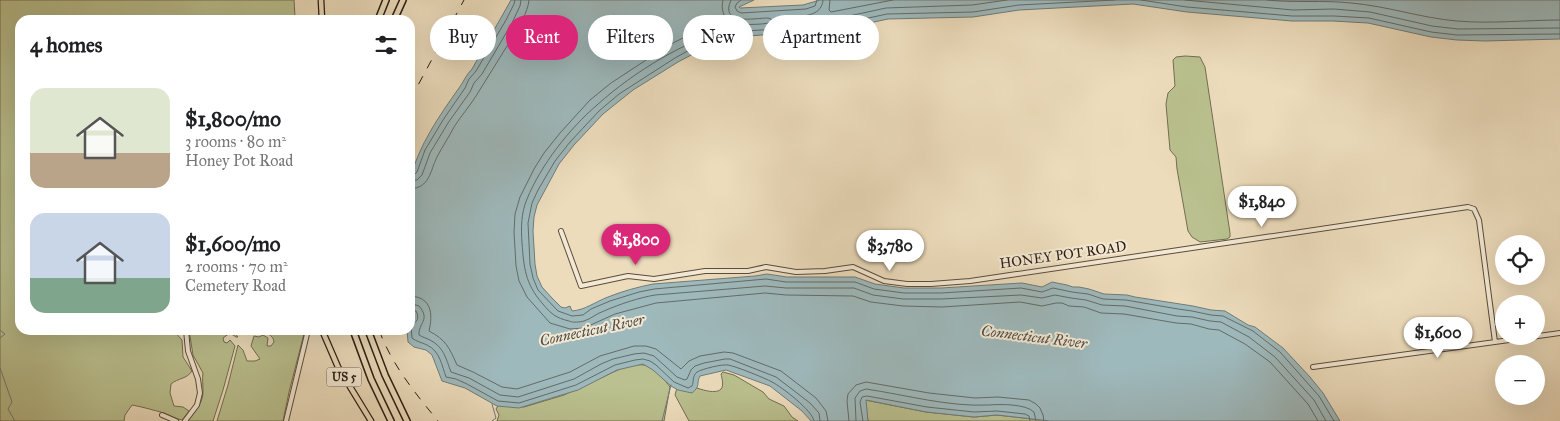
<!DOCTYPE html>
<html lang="en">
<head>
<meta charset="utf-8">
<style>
  :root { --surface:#fff; --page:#f2f2f2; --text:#202124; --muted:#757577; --accent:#db2777 }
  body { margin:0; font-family:"IM FELL Great Primer",serif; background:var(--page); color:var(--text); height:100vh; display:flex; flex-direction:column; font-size:19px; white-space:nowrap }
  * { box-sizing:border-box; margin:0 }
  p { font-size:16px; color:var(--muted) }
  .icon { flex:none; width:28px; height:28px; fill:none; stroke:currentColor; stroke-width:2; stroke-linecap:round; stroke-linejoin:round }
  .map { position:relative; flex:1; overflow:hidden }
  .panel { position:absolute; left:15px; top:15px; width:400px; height:320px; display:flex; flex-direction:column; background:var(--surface); border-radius:15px; box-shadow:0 5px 20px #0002 }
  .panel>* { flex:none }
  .guide { position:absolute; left:430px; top:15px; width:475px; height:45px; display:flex; gap:10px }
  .tools { position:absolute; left:1495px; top:235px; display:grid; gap:10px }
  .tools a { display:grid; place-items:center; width:50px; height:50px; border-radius:50%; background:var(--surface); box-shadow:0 5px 20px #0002; font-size:25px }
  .price { position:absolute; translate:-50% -42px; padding:0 11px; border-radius:18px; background:#fff; color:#222; font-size:16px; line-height:32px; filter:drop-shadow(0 1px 2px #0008) }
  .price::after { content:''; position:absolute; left:50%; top:30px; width:15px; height:11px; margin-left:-8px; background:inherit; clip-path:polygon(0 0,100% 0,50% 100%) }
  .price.active { background:var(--accent); color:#fff }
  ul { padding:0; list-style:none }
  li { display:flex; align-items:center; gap:15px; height:125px; padding:0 15px }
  li span { display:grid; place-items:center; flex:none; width:140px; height:100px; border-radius:15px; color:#555 }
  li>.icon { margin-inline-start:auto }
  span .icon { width:60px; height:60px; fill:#fffc; stroke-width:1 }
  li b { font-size:21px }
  h2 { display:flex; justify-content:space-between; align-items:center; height:60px; padding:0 15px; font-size:21px }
  .tag { padding:0 18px; border-radius:22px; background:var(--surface); box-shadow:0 5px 20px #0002; font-size:18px; line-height:45px }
  .tag.active { background:var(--accent); color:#fff }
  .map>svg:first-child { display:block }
  .green { fill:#bac08f; stroke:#726e51 }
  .water { fill:#9eb9bc; stroke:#707b78 }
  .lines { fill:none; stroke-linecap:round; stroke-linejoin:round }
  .shore { stroke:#646b68; stroke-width:1 }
  .stream { stroke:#707b78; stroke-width:1 }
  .minor-casing { stroke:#5a4d3d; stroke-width:6 }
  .major-casing { stroke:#2a1d13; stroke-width:7 }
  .highway-casing { stroke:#2a1d13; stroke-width:8 }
  .minor { stroke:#f3e8d3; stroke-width:4 }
  .major { stroke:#ecdcbc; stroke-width:4.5 }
  .highway { stroke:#ecdcbc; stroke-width:5 }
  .rail { stroke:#2a1d13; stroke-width:1; stroke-dasharray:9 9; stroke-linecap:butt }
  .labels { text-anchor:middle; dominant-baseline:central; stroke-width:4; stroke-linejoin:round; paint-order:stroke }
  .shield { fill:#f3e8d3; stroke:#665a4d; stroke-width:1 }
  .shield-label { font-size:12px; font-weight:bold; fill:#2a1d13 }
  .street-label { font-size:14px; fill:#2a1d13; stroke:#f3e8d3 }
  .water-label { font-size:15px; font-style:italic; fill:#4d4c46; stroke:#f3e8d3 }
</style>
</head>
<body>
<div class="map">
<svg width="1560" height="421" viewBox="0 0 1560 421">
  <rect width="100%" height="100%" fill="#ecdcbc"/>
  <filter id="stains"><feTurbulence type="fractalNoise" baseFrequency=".004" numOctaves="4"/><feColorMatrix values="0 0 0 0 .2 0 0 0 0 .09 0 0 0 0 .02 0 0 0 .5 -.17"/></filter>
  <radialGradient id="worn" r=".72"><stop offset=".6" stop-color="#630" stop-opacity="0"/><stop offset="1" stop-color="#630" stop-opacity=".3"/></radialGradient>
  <path class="green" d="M0 0H294L295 17 314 18V20H255L253 18 245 16 243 20H20V330H173L182 340 183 357 192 371C187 379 178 378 171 384L170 393 174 406 183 407 189 411 182 420C175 419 170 415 164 413 153 410 143 407 132 405L125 415 124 421H0Z
    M1185 56 1200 57 1205 67 1230 233V237L1227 239 1200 242 1192 237 1188 231 1177 169 1176 157 1170 150 1166 104 1168 93 1175 86 1173 60 1176 57Z
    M189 330H232L238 337H236L230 333 223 338 224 342 227 343 230 340 235 346 223 390 213 421H187C195 411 204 403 203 389 203 384 202 379 203 373L193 355Z
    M261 330H305L289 392 283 421H217L228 385 238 345 243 350 247 361H255L260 359 251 346 254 336 259 337 263 335 268 338 267 346H271L274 342C273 334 266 334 261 330Z
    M634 365C638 365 643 364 647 366 655 369 665 380 670 387L664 421H497L499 415 496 409 499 404 524 407 564 395 620 369Z
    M723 372 734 375 763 392 769 399 784 406 792 417 798 421H689L675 395 679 380C686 384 714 397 721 389 724 386 722 378 721 374Z
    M865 400 926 412 974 417 997 415 1050 421H868Z"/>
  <path class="water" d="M511 0H754L739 7 740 8 803 5 820 0H1560V39L1485 41 1457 40 1431 37 1368 23 1333 21H1292L1187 12 1133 4 1019 10 973 17 888 19 836 30 809 33H785L738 37 695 53 678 62 633 90 603 114 574 145 559 164 537 205 534 217 533 231 535 264 537 276 542 287 552 298 561 307 565 308 570 306 572 311C585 310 595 302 608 297 623 291 638 287 653 284L755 276 767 274 787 277H855L875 284 904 288H941L1022 283 1042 287 1052 282 1067 285 1073 287H1079L1089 289 1104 294 1127 295 1135 297 1193 306 1211 310 1225 311 1248 325 1255 327 1283 348 1310 377 1323 393 1340 421H1050L997 415 974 417 926 412 866 400 868 421H811L802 411 770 386 726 370 700 376C696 383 701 386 692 393L678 390 671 386 653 370 643 364 617 370 578 390 519 408 497 406 465 388 442 381 432 355 426 350 414 347 408 342 407 330H410V322L413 318 410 308V179C419 145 439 116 459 88 464 81 466 75 472 69Z"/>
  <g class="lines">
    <path class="shore" d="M723 0C720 11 726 16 725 22L687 36 669 45 611 83 590 100 560 133 544 153 534 169 520 197 515 214 514 232 516 266 519 281 527 297 550 323 570 329 584 328 615 314 656 303 765 293 786 295 853 296 871 302 903 306 942 307 1020 302 1042 306 1056 303H1062L1069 306 1084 307 1101 313 1124 314 1176 323 1191 324 1209 329 1219 330 1245 344 1270 362 1308 404 1318 421
      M731 0C719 26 755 18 768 18L771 19 772 22C760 26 746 23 734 26 684 42 636 70 597 105 569 129 541 165 527 199 521 213 521 228 522 243 524 268 525 283 542 303 551 314 556 318 569 321 573 323 580 322 584 321 591 319 597 313 604 311 620 304 638 298 655 295L765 286 786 288H854L873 295 903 299H941L1021 295 1042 298 1055 295 1071 298 1086 300 1102 305 1125 306 1177 316 1192 317 1210 321 1221 322 1249 337 1275 357 1314 400 1326 421
      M741 0 737 3 735 7 737 11 741 13 806 9 815 6 817 0
      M823 0C822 15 806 16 794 17L793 21 808 22 835 19 886 8 972 5 1007 0
      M830 0 829 10 831 12 893 0
      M1115 0 1019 5 973 12 887 14 836 25 746 31 737 32 693 48 675 58 619 94 599 111 570 142 555 161 538 190 532 203 528 223 530 264 533 278 538 290 558 311 572 316 583 315 591 309 610 301 639 292 654 289 766 279 786 282H855L874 289 904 293H941L1021 288 1042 292 1053 288 1072 292 1088 294 1103 299 1126 300 1178 309 1192 311 1211 315 1223 316 1253 331 1280 352 1319 396 1334 421
      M1141 0 1187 7 1292 16H1334L1369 18 1431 32 1457 35 1560 34
      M1185 0 1293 10 1334 9 1370 12 1432 26 1458 29 1560 28
      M1267 0C1295 3 1323 0 1351 3 1387 6 1421 18 1457 21 1491 24 1526 20 1560 20
      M410 175H414L417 172 425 150 443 120 465 88 469 79 476 71 506 20 514 4 515 0
      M410 181 417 180 422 175 430 153 448 123 470 92 474 83 482 74 512 23 520 6 521 0
      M410 189C430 188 430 171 437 157 442 147 449 137 454 127 461 116 469 107 476 96 488 77 500 57 512 38 518 27 528 13 529 0
      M410 296C432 297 433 314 429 331 446 340 449 347 457 365L473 372 502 387 517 389 570 372 600 356 634 346H646L656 349 681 369 689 361 700 356 724 352 733 353 781 371 816 398 826 411 828 421
      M410 303 419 306C431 320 418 323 419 335 422 337 426 338 430 340 444 347 446 359 451 372L469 378 500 395 518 397 574 379 601 364 613 359 634 354 644 353 654 356 677 377 685 380 687 379 691 370 695 366 704 363 725 359H730L776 377 810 403 819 413 820 421
      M410 310 416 311C420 319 417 321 411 326L412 338C417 342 421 342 427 345 440 351 442 366 446 377L456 379 467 384 498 401 519 403 576 385 615 365 635 360 643 359 650 361 656 365 674 382 688 388 692 386C694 382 692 376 697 372 702 369 722 364 728 365 735 366 765 378 772 382 782 387 813 411 814 421
      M849 421 847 401 848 394 856 385 866 382 929 393 975 398 998 397 1029 400 1036 404 1040 408 1043 415 1044 421
      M856 421 855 398 860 391 866 389C907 395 948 407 989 405 1001 404 1026 404 1034 412L1036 421
      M863 421 860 402 862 397 867 396 927 407 974 412 997 411 1025 414 1029 416 1030 421"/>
    <path class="stream" d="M0 330 5 334 0 338
      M0 368 12 402 8 409 15 421
      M492 404 496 418 492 421
      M662 421 671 385"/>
    <g class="minor-casing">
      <path id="minor" d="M561 231 581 286 628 276 654 279 705 271H748L766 267 796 272 825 271 853 267 884 281 907 284H931L970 281 1468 207 1474 209 1479 220 1495 342
        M1313 367 1560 333
        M162 415 176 421
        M185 421 197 405 200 393 198 379 188 351 186 330
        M286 421 308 330"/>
    </g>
    <g class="major-casing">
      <path id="major" d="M321 0 322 20
        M322 330 338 367 371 421"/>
    </g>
    <g class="highway-casing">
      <path id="highway" d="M378 20 386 0
        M394 20 403 0
        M353 330 371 379 391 421
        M368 330 385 375 407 421"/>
    </g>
    <use href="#minor" class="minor"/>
    <use href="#major" class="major"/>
    <use href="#highway" class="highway"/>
    <path class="rail" d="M410 100 464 0
      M379 330C392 365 415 393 438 421"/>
  </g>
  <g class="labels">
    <rect class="shield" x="326.5" y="367.5" width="35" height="19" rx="4"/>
    <g class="shield-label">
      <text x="344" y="377">US 5</text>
    </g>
    <g class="street-label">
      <text transform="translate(1063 255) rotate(-8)">HONEY POT ROAD</text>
    </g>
    <g class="water-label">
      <text transform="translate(592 330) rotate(-12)">Connecticut River</text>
      <text transform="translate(1034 337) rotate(7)">Connecticut River</text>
    </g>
  </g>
  <rect width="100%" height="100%" filter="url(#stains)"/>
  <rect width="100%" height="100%" fill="url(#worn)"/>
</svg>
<div class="tools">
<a><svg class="icon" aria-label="locate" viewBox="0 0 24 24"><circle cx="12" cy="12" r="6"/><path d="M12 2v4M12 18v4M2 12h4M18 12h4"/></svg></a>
<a>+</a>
<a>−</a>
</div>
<b class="price" style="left:1262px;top:228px">$1,840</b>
<b class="price active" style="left:636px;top:266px">$1,800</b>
<b class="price" style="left:890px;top:272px">$3,780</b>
<b class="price" style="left:1438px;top:359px">$1,600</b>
<div class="guide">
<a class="tag">Buy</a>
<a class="tag active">Rent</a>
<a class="tag">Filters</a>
<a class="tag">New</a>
<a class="tag">Apartment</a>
</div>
<section class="panel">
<h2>4 homes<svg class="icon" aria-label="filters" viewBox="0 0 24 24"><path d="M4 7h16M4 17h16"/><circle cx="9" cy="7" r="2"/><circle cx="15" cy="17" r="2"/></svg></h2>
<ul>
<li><span style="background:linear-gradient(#dfe7d0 65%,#b9a48a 0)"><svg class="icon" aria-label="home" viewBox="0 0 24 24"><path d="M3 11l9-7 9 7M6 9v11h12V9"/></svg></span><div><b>$1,800/mo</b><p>3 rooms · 80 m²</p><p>Honey Pot Road</p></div></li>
<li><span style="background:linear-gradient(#c9d6e8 65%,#7fa58c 0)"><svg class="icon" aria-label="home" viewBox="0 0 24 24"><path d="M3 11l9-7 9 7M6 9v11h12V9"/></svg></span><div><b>$1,600/mo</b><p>2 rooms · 70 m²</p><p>Cemetery Road</p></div></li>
</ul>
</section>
</div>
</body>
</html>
